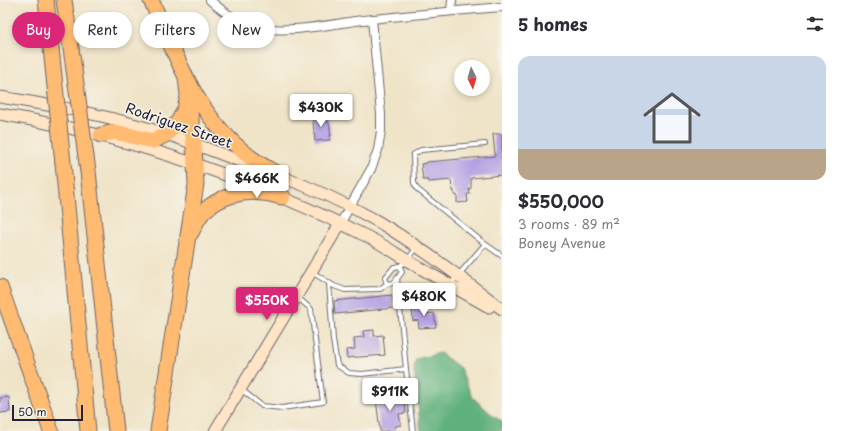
<!DOCTYPE html>
<html lang="en">
<head>
<meta charset="utf-8">
<style>
  :root { --surface:#fff; --page:#f7f7f7; --text:#2b2b33; --muted:#7c7c81; --accent:#db2777 }
  body { margin:0; font-family:"Playpen Sans",sans-serif; background:var(--page); color:var(--text); height:100vh; display:flex; flex-direction:column; font-size:15px; white-space:nowrap }
  * { box-sizing:border-box; margin:0 }
  p { font-size:13px; color:var(--muted) }
  .icon { flex:none; width:22px; height:22px; fill:none; stroke:currentColor; stroke-width:2; stroke-linecap:round; stroke-linejoin:round }
  .map { position:relative; flex:1; overflow:hidden }
  .sheet { display:flex; flex-direction:column; background:var(--surface); width:340px }
  .sheet>* { flex:none }
  .hud { position:absolute; left:12px; top:12px; width:380px; height:36px; display:flex; gap:8px }
  .needle { width:26px; rotate:175deg }
  .tools { position:absolute; left:454px; top:60px; display:grid; gap:8px }
  .tools a { display:grid; place-items:center; width:36px; height:36px; border-radius:50%; background:var(--surface); box-shadow:0 2px 6px #0003; font-size:20px }
  .scale { position:absolute; left:12px; bottom:10px; width:71px; box-sizing:border-box; padding-left:4px; border:2px solid #22223b; border-top:0; font-size:11px; line-height:14px; white-space:nowrap; color:#22223b; -webkit-text-stroke:3px #f7f3e8; paint-order:stroke }
  .price { position:absolute; translate:-50% -34px; padding:0 9px; border-radius:4px; background:#fff; color:#222; font-size:13px; line-height:26px; filter:drop-shadow(0 1px 2px #0008) }
  .price::after { content:''; position:absolute; left:50%; top:24px; width:12px; height:9px; margin-left:-6px; background:inherit; clip-path:polygon(0 0,100% 0,50% 100%) }
  .price.current { background:var(--accent); color:#fff }
  ul { padding:0; list-style:none }
  li { display:grid; align-content:center; gap:8px; height:212px; padding:0 16px }
  li span { display:grid; place-items:center; height:124px; border-radius:12px; color:#555 }
  li>.icon { margin-inline-start:auto }
  span .icon { width:72px; height:72px; fill:#fffc; stroke-width:1 }
  li b { font-size:17px }
  h2 { display:flex; justify-content:space-between; align-items:center; height:48px; padding:0 16px; font-size:17px }
  .chip { padding:0 14px; border-radius:18px; background:var(--surface); box-shadow:0 2px 6px #0003; font-size:14px; line-height:36px }
  .chip.current { background:var(--accent); color:#fff }
  main { display:flex; flex:1; min-height:0 }
  .map>svg:first-child { display:block }
  .forest { fill:#5fb07c; stroke:#40695c }
  .building { fill:#b39fe4 }
  .lines { fill:none; stroke-linecap:round; stroke-linejoin:round }
  .lane-casing { stroke:#6a666c; stroke-width:6 }
  .street-casing { stroke:#6a666c; stroke-width:10 }
  .secondary-casing { stroke:#6a666c; stroke-width:13 }
  .highway-casing { stroke:#6a666c; stroke-width:17 }
  .lane { stroke:#fff; stroke-width:4 }
  .street { stroke:#fff; stroke-width:8 }
  .secondary { stroke:#ffe4c6; stroke-width:11 }
  .highway { stroke:#ffbb71; stroke-width:15 }
  .highway-bridge-casing { stroke:#6a666c; stroke-width:17; stroke-linecap:butt }
  .highway-bridge { stroke:#ffbb71; stroke-width:15 }
  .labels { text-anchor:middle; dominant-baseline:central; stroke-width:3; stroke-linejoin:round; paint-order:stroke }
  .street-label { font-size:14px; fill:#22223b; stroke:#f7f3e8 }
</style>
</head>
<body>
<main>
<div class="map">
<svg width="502" height="431" viewBox="0 0 502 431">
  <rect width="100%" height="100%" fill="#f7f3e8"/>
  <filter id="ink" filterUnits="userSpaceOnUse"><feTurbulence type="fractalNoise" baseFrequency=".025" numOctaves="2"/><feDisplacementMap in="SourceGraphic" scale="8" xChannelSelector="R" yChannelSelector="G"/><feConvolveMatrix kernelMatrix="1 2 1 2 8 2 1 2 1" color-interpolation-filters="sRGB"/></filter>
  <filter id="wash" filterUnits="userSpaceOnUse"><feTurbulence type="fractalNoise" baseFrequency=".012" numOctaves="4" result="noise"/><feDisplacementMap in="SourceGraphic" scale="16" xChannelSelector="R" yChannelSelector="G"/><feGaussianBlur stdDeviation="0.9" result="paint"/><feColorMatrix in="noise" values="0 0 0 0 0 0 0 0 0 0 0 0 0 0 0 0 0 1.4 0 .05"/><feComposite in="paint" operator="in"/></filter>
  <g filter="url(#wash)">
    <rect width="100%" height="100%" fill="#f0e4c8"/>
    <path class="forest" d="M440 353 460 368 472 397 496 418 502 421V431H421L414 371 416 359Z"/>
    <g id="blocks">
      <path class="building" d="M322 112V119L327 118 328 123H329L331 136H329L330 140 315 141 312 113Z
        M493 134H502V175L471 178V188L469 189 470 194H467L468 202 457 203V195H454V190H452L451 180 428 182V180H423L421 164 427 163V162L495 156Z
        M392 295 394 308 335 314 334 301Z
        M426 306V314L434 313 436 327 419 328 418 320 413 321 412 307Z
        M374 330V336L383 335 385 355 347 358 346 350 355 349 354 338 364 337 363 331Z
        M404 396 406 413 399 414 401 425 395 426 396 431H380L376 399Z
        M9 397 10 412 0 413V398Z"/>
    </g>
  </g>
  <g filter="url(#ink)">
    <use href="#blocks" fill-opacity="0" stroke="#6a666c" stroke-width="1"/>
    <g class="lines">
      <g class="lane-casing">
        <path id="lane" d="M485 244 502 256
          M400 266 402 272 394 283 387 284 385 278 394 267C406 266 410 256 417 247
          M312 272 334 286 345 290 380 289 387 284
          M329 283 333 340 337 365 349 373 362 374 406 369 397 278
          M450 285 485 244 417 189 414 183 413 155 421 150 485 144
          M406 369 413 431
          M242 390 262 406 282 408 323 402 311 309 297 297"/>
      </g>
      <g class="street-casing">
        <path id="street" d="M210 0C224 13 242 24 260 28 292 33 331 24 363 20 409 15 456 11 502 7
          M451 11 452 0
          M340 224 371 169 378 150 381 131V114L372 19"/>
      </g>
      <g class="secondary-casing">
        <path id="secondary" d="M0 97C56 106 112 116 166 134 198 144 229 158 261 169
          M0 114C128 136 250 178 366 236 382 244 397 254 413 264 438 278 464 293 489 307
          M277 175C310 187 347 204 377 221 421 247 462 278 502 309
          M215 431 340 224"/>
      </g>
      <g class="highway-casing">
        <path id="highway" d="M46 0 51 48
          M64 0 71 48
          M151 0C178 59 195 115 250 157 260 165 273 171 284 178
          M101 135 115 132 153 141 167 134 178 122 185 109 187 100
          M63 163 88 431
          M88 171 116 431
          M191 233C195 225 198 217 204 211 219 197 242 190 262 193 269 193 276 196 283 197
          M0 287 51 431
          M158 431 196 184 194 145 186 78"/>
      </g>
      <use href="#lane" class="lane"/>
      <use href="#street" class="street"/>
      <use href="#secondary" class="secondary"/>
      <use href="#highway" class="highway"/>
      <g class="highway-bridge-casing">
        <path id="highway-bridge" d="M51 48 63 163
          M71 48 88 171"/>
      </g>
      <use href="#highway-bridge" class="highway-bridge"/>
    </g>
  </g>
  <g class="labels">
    <g class="street-label">
      <text transform="translate(179 125) rotate(19)">Rodriguez Street</text>
    </g>
  </g>
</svg>
<div class="tools">
<a><svg class="needle" viewBox="-14 -14 28 28"><path d="M0-13l5 13h-10z" fill="#e53935"/><path d="M0 13l5-13h-10z" fill="#7c7c81"/></svg></a>
</div>
<div class="scale">50 m</div>
<b class="price" style="left:321px;top:128px">$430K</b>
<b class="price" style="left:257px;top:199px">$466K</b>
<b class="price" style="left:424px;top:317px">$480K</b>
<b class="price current" style="left:267px;top:321px">$550K</b>
<b class="price" style="left:390px;top:412px">$911K</b>
<div class="hud">
<a class="chip current">Buy</a>
<a class="chip">Rent</a>
<a class="chip">Filters</a>
<a class="chip">New</a>
</div>
</div>
<section class="sheet">
<h2>5 homes<svg class="icon" aria-label="filters" viewBox="0 0 24 24"><path d="M4 7h16M4 17h16"/><circle cx="9" cy="7" r="2"/><circle cx="15" cy="17" r="2"/></svg></h2>
<ul>
<li><span style="background:linear-gradient(#c9d6e8 75%,#b9a48a 0)"><svg class="icon" aria-label="home" viewBox="0 0 24 24"><path d="M3 11l9-7 9 7M6 9v11h12V9"/></svg></span><div><b>$550,000</b><p>3 rooms · 89 m²</p><p>Boney Avenue</p></div></li>
</ul>
</section>
</main>
</body>
</html>
